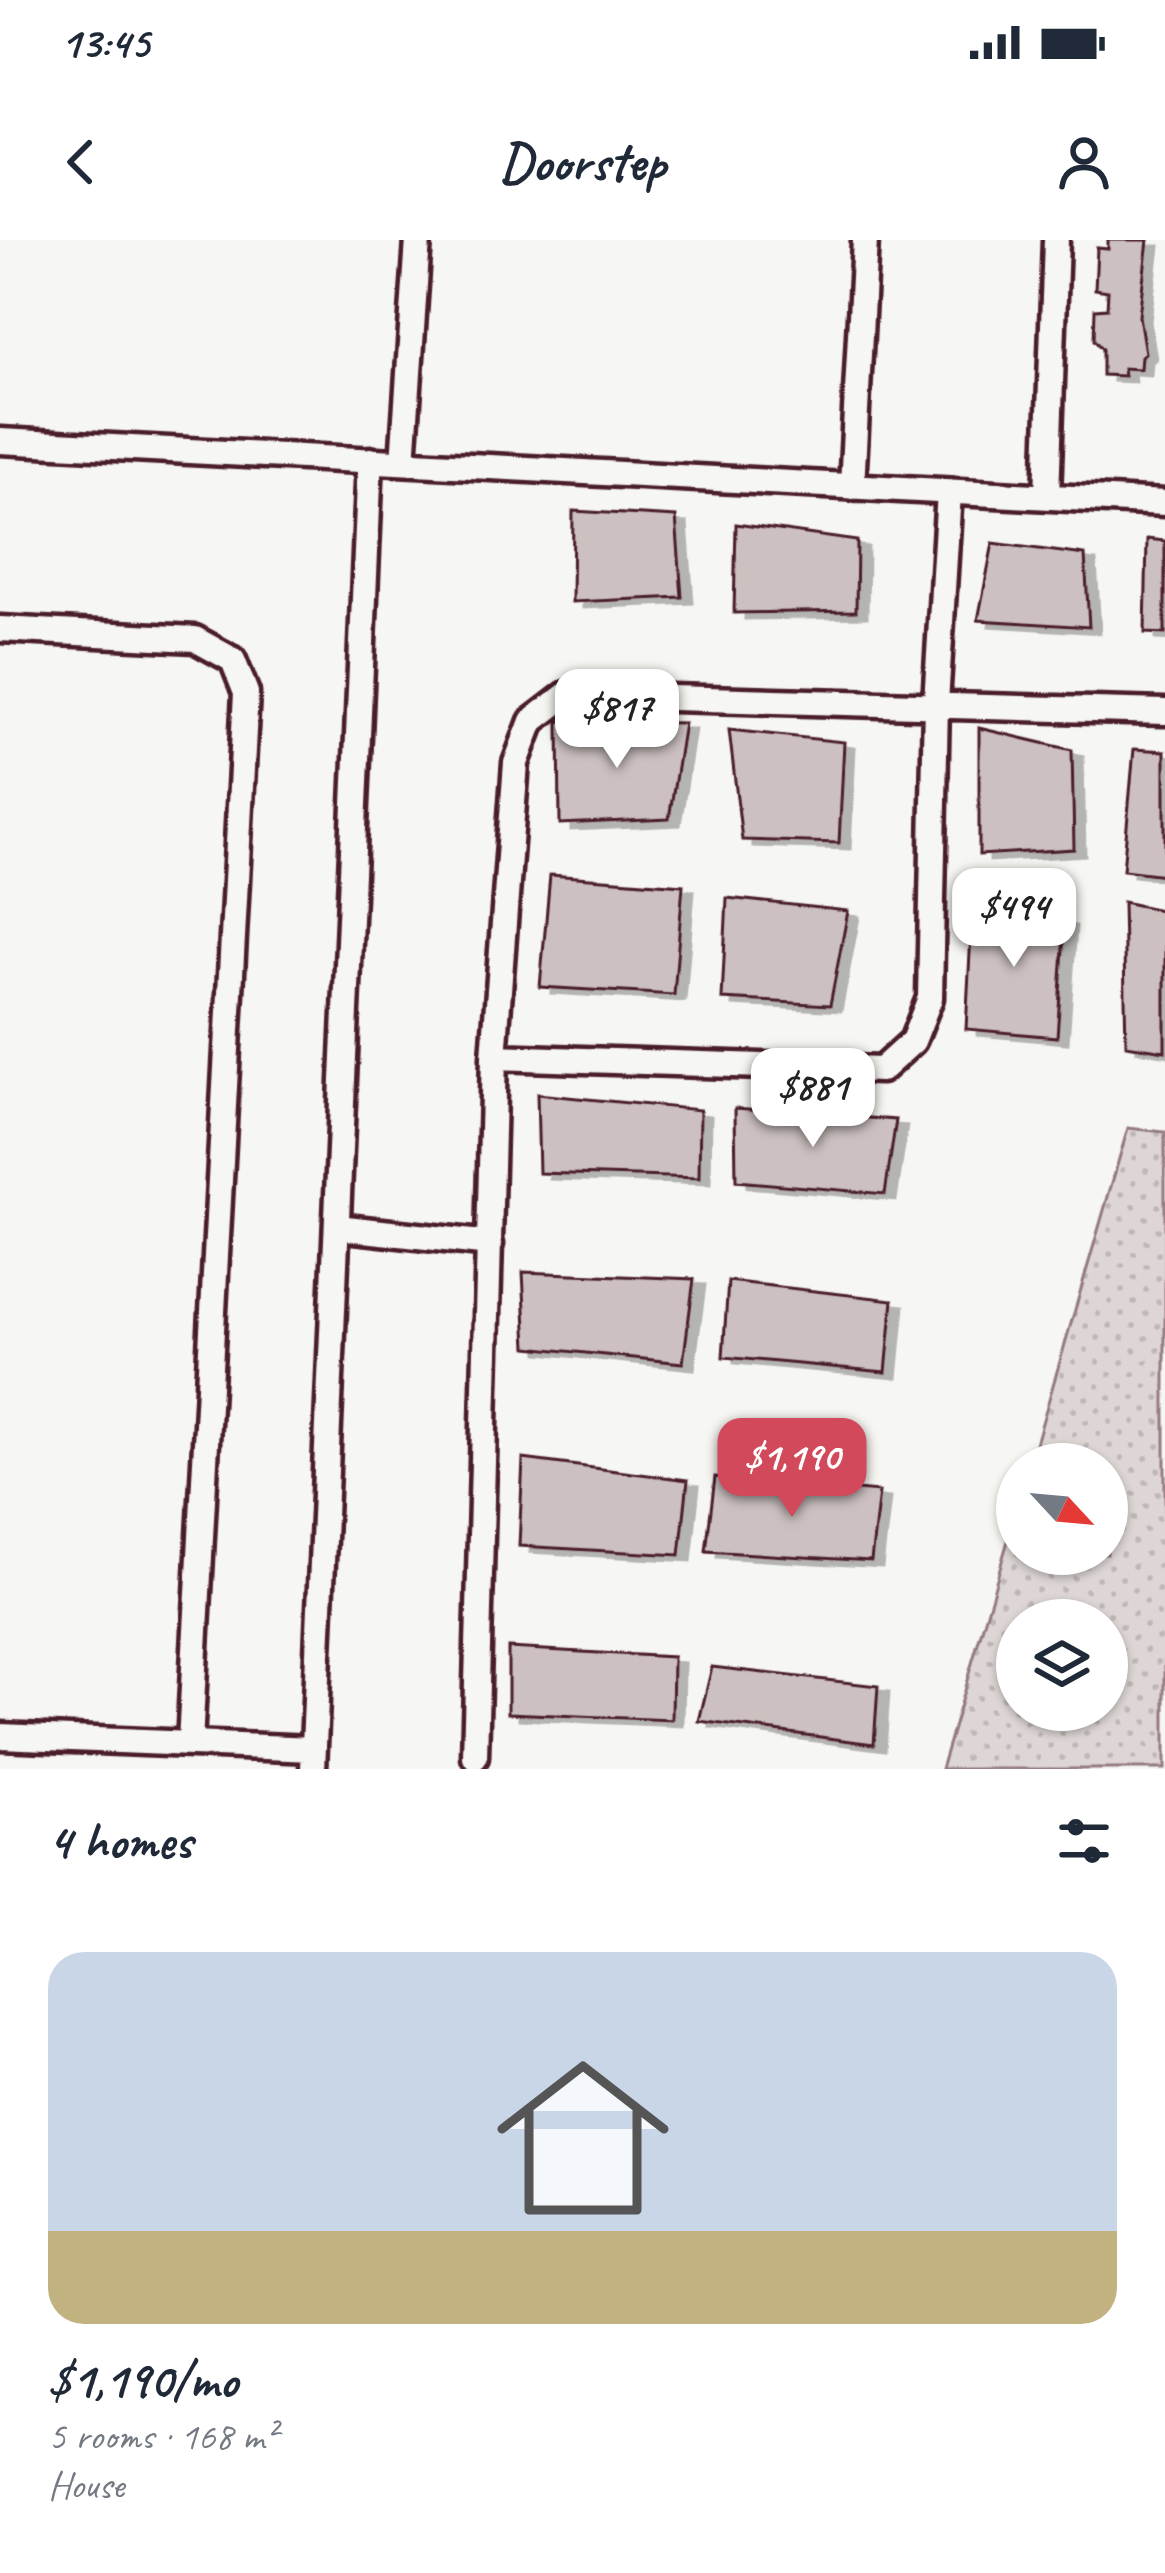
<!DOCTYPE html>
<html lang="en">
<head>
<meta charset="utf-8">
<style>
  :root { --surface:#fff; --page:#f2f2f3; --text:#1f2937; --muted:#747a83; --line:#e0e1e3; --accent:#d1495b }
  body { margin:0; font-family:Caveat,sans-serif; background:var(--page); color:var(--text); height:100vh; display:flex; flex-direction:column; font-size:45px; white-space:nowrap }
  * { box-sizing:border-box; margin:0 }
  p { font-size:39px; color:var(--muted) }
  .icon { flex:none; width:66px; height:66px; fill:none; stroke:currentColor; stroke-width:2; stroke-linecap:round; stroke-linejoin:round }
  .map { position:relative; height:1529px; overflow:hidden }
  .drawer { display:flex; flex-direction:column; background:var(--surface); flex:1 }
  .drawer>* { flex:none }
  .needle { width:78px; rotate:116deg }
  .fabs { position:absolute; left:996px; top:1203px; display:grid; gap:24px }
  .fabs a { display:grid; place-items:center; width:132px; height:132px; border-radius:50%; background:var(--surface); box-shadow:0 3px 9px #0004; font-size:60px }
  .price { position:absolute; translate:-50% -102px; padding:0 27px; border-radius:24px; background:#fff; color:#222; font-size:39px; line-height:78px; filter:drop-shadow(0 3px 6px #0008) }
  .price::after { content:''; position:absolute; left:50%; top:72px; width:36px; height:27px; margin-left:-18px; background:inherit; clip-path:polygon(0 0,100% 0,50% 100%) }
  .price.selected { background:var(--accent); color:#fff }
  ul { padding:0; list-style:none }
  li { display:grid; align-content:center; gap:24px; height:636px; padding:0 48px }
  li+li { border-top:3px solid var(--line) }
  li span { display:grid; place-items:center; height:372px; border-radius:36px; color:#555 }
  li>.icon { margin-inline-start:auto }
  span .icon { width:216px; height:216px; fill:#fffc; stroke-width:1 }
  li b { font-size:51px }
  h2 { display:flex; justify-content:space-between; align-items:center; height:144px; padding:0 48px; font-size:51px }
  .status { display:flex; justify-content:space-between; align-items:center; height:84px; padding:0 60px; background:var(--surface); direction:ltr }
  .status svg { height:33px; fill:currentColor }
  header { display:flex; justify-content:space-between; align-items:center; height:156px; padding:0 48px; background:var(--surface); font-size:54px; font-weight:700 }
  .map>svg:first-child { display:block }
  .park { fill:url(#park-dots); stroke:#947a80; stroke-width:3; fill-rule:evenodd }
  .building { fill:#ccc1c0; stroke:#4a1f2b; stroke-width:3; filter:url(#shadow) }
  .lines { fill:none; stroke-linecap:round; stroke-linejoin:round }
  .street-casing { stroke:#4a1f2b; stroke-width:33 }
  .street { stroke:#f6f6f2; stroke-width:24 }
</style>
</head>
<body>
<div class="status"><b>13:45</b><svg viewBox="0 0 49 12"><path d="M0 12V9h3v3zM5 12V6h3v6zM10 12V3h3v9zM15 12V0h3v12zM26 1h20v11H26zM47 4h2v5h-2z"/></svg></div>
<header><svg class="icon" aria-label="back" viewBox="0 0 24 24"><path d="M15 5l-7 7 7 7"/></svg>Doorstep<svg class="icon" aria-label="person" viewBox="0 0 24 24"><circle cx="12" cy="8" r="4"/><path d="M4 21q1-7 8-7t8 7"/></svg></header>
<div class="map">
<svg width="1165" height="1529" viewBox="0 0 1165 1529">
  <defs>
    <pattern id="park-dots" width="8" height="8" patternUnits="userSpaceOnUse" patternTransform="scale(3)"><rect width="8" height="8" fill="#ddd6d5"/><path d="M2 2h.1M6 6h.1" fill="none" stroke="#bfb7b7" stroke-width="1.8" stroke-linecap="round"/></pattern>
    <filter id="shadow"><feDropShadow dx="11" dy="6" stdDeviation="0" flood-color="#0004"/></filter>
  </defs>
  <rect width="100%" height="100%" fill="#f6f6f2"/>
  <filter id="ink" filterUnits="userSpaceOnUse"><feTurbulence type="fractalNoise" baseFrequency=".00833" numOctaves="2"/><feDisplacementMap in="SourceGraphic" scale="24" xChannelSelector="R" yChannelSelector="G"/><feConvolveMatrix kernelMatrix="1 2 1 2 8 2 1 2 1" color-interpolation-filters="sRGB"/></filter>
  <g filter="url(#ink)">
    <path class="park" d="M1128 888 1165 892V1529H941L1017 1270V1314H1107V1224H1030ZM1017 1380H1107V1470H1017Z"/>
    <path class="building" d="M1108 0H1148L1139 76 1145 113 1141 116 1140 129 1123 128 1124 136 1102 135V109L1094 100 1095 69 1107 68 1108 51 1095 49 1097 8 1108 9Z
      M573 271 676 277 682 357 572 362Z
      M736 284 857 301 856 371 734 373Z
      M1147 299 1165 301V394L1145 393Z
      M993 303 1085 315 1089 387 978 380Z
      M559 481 684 483 669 579 560 584Z
      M979 488 1072 510 1074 609 979 615Z
      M729 490 844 502 839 603 742 600Z
      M1134 509 1165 511V635L1123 630Z
      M550 635 683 645 674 755 540 747Z
      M973 655 1065 680 1057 797 966 789Z
      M727 658 848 671 830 765 722 759Z
      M1123 662 1165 671V811L1126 805Z
      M537 854 700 870 699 938 539 933Z
      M735 868 896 880 885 954 736 941Z
      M523 1032 694 1039 683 1123 527 1107Z
      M728 1041 893 1060 886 1132 723 1117Z
      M523 1219 688 1240 680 1315 519 1306Z
      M715 1237 879 1252 871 1321 706 1311Z
      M508 1408 673 1417 672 1480 508 1473Z
      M712 1427 878 1446 874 1504 699 1481Z"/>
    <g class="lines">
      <g class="street-casing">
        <path id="street" d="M0 201 1165 263
          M403 222 418 0
          M852 247 865 0
          M1047 256 1056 0
          M0 389 195 399 233 420 246 453 190 1503
          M494 817 881 830 913 801 930 758 936 463 949 252
          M337 987 490 1004
          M0 1496 313 1509
          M475 1517 494 817 516 523 532 481 566 455 1165 472
          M313 1529 370 220"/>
      </g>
      <use href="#street" class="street"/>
    </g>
  </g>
</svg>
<div class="fabs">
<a><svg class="needle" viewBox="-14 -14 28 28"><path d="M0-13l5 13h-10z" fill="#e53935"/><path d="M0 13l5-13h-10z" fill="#747a83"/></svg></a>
<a><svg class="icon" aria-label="layers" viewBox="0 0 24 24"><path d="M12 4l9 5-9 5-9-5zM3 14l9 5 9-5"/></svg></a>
</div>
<b class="price" style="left:617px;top:531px">$817</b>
<b class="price" style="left:1014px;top:730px">$494</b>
<b class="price" style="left:813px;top:910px">$881</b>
<b class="price selected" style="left:792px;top:1280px">$1,190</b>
</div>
<section class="drawer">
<h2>4 homes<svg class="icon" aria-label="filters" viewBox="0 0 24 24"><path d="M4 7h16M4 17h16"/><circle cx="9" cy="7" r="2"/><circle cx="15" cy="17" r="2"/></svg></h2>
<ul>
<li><span style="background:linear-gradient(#c9d6e8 75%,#c2b280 0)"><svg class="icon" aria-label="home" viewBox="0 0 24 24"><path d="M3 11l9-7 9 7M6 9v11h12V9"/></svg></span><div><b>$1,190/mo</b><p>5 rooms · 168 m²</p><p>House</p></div></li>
</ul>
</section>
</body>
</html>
